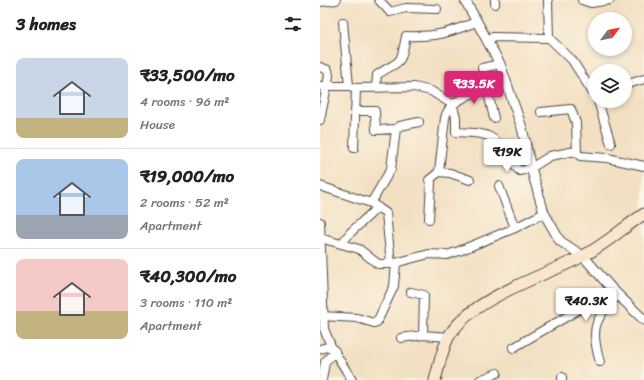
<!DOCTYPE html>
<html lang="en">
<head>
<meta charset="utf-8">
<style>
  :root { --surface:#fff; --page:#f2f2f2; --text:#222; --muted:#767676; --line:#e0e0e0; --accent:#db2777 }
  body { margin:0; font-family:Sriracha,sans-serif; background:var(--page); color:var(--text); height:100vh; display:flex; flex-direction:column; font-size:15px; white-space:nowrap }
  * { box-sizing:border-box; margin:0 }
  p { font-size:13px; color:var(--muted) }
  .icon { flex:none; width:22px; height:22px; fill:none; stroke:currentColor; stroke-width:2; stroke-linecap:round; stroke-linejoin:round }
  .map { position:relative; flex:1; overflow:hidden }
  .drawer { display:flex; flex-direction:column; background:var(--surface); width:320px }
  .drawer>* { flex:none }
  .needle { width:26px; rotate:58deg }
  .fabs { position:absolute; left:268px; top:12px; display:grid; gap:8px }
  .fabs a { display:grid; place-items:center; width:44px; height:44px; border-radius:50%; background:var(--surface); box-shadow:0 2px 6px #0003; font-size:20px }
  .price { position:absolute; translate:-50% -34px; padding:0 9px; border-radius:4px; background:#fff; color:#222; font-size:13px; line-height:26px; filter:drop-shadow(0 1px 2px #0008) }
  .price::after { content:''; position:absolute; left:50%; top:24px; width:12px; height:9px; margin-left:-6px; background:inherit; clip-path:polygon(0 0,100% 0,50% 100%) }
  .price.active { background:var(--accent); color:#fff }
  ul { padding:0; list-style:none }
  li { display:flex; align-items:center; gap:12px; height:100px; padding:0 16px }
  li+li { border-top:1px solid var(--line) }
  li span { display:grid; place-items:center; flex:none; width:112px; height:80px; border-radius:8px; color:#555 }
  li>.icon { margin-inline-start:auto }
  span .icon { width:48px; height:48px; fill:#fffc; stroke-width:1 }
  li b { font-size:17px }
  h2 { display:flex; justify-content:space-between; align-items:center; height:48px; padding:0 16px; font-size:17px }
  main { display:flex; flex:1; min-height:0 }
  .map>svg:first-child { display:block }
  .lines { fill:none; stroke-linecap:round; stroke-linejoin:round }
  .minor-casing { stroke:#494642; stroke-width:10 }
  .tertiary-casing { stroke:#494642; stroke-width:11 }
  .secondary-casing { stroke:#494642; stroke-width:13 }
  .minor { stroke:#fff; stroke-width:8 }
  .tertiary { stroke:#fff; stroke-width:9 }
  .secondary { stroke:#fbe5cf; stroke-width:11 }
</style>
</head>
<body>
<main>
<section class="drawer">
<h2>3 homes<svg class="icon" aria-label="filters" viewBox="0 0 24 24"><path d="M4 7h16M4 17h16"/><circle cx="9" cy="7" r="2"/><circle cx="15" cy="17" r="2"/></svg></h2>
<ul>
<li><span style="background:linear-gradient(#c9d6e8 75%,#c2b280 0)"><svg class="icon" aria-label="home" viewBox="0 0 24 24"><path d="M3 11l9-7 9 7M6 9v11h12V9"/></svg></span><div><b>₹33,500/mo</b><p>4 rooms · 96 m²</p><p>House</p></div></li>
<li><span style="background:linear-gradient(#a9c7e8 70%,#9aa5b1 0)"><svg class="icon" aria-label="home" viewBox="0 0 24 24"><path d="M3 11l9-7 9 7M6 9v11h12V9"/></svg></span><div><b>₹19,000/mo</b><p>2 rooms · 52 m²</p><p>Apartment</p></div></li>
<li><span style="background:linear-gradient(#f6c9c9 65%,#c2b280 0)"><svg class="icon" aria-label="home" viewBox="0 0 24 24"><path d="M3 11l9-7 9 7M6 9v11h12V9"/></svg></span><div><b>₹40,300/mo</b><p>3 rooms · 110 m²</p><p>Apartment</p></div></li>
</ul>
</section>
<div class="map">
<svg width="324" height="380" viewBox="0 0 324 380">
  <rect width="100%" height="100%" fill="#fcf5e5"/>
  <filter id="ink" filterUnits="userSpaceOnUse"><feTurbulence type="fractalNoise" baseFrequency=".025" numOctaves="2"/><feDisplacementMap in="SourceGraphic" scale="8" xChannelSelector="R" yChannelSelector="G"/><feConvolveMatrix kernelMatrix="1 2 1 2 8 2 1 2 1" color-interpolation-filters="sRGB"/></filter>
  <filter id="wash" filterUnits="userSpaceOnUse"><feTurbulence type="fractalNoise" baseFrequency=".012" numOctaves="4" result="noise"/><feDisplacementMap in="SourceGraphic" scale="16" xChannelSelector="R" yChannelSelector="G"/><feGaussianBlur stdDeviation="0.9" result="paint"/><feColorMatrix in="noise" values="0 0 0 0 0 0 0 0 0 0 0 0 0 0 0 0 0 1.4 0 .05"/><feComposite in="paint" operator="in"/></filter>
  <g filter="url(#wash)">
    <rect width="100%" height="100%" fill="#f3e0c3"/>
  </g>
  <g filter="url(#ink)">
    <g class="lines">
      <g class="minor-casing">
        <path id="minor" d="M59 0 70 12 86 8 117 9
          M175 0V4
          M262 0 271 3 290 0
          M0 2 16 0
          M23 22 29 86
          M229 38 252 60 273 93H275
          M167 41 173 37 229 38 228 0
          M0 67 8 70 9 76 0 120
          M305 85 324 79
          M0 86H29L36 88 94 87 111 91 132 104 136 117V132C166 134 170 131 189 156 193 162 194 167 200 171L211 168 230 156 255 151 260 156 287 158 324 166
          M56 88 57 75C81 58 80 69 86 36 117 37 128 33 156 22
          M278 101 291 144
          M35 111H55L56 130 76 129
          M221 112 251 109 256 123 257 153
          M174 118 162 68 180 64
          M34 148 36 88
          M150 180 130 173 119 172 125 118C129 100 152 95 166 87
          M0 186 51 203 66 213 71 264
          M179 186 195 228
          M51 203 71 169 76 129 80 126 99 122
          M109 219 111 182 109 180 119 172
          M0 222 4 329 11 346 32 380
          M0 238 39 249 58 264H71L109 254 127 255 139 251 195 228 224 213
          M22 243 30 233 58 207
          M91 292 104 295 103 335
          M2 316 37 318 54 323 57 322 74 286 76 263
          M81 338 103 335 129 337
          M193 348C226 328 260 310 292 289
          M0 349 11 346
          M280 362C270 329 274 319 298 295
          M242 377V380
          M2 380 5 362 15 351
          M160 380 177 373"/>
      </g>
      <g class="tertiary-casing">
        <path id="tertiary" d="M145 0 180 64 202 128 211 168 224 213 240 241 263 256 292 289 324 320"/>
      </g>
      <g class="secondary-casing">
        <path id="secondary" d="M115 380C119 366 122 349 129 336 153 297 222 277 261 257 282 247 304 227 324 214"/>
      </g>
      <use href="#minor" class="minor"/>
      <use href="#tertiary" class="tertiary"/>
      <use href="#secondary" class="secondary"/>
    </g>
  </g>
</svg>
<div class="fabs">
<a><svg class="needle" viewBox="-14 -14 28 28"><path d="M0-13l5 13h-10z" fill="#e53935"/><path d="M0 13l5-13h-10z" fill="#767676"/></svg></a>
<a><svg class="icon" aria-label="layers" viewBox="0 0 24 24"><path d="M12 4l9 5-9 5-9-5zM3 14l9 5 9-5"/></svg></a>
</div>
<b class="price active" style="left:154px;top:105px">₹33.5K</b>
<b class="price" style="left:187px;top:173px">₹19K</b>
<b class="price" style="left:266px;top:322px">₹40.3K</b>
</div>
</main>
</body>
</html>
